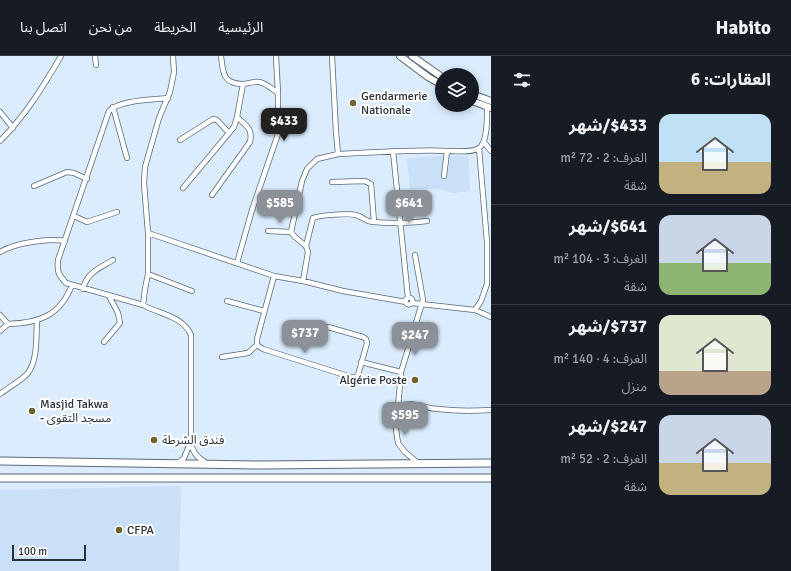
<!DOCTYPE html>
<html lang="ar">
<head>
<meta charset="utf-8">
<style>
  :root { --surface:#171b24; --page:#20242c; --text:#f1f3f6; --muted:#9ea1a6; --line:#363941; --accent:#8c9099 }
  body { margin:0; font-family:Signika,"Noto Sans Arabic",sans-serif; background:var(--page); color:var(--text); direction:rtl; height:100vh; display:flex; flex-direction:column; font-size:15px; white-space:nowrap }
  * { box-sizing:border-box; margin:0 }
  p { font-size:13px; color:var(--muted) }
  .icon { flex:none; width:22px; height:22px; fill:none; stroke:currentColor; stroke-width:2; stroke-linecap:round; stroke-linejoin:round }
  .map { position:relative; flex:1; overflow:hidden; direction:ltr }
  .details { display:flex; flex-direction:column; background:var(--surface); width:300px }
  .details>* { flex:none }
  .controls { position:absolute; left:435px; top:12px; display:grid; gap:8px }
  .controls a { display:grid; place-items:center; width:44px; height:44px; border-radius:50%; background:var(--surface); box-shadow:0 2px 10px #0003; font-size:20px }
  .scale { position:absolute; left:12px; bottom:10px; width:74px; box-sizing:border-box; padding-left:4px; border:2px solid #293037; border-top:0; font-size:11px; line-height:14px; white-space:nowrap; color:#293037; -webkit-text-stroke:3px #fff; paint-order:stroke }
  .price { position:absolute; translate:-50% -34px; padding:0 9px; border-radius:8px; background:var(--accent); color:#fff; font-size:13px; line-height:26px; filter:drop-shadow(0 1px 2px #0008) }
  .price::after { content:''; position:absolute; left:50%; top:24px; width:12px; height:9px; margin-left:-6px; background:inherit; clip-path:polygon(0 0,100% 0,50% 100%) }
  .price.on { background:#222; color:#fff }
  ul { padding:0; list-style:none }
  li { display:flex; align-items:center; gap:12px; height:100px; padding:0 20px }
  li+li { border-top:1px solid var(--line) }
  li span { display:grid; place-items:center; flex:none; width:112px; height:80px; border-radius:12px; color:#555 }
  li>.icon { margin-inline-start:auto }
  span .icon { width:48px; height:48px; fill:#fffc; stroke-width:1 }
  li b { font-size:17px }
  h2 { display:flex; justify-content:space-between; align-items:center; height:48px; padding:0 20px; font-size:17px }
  header { display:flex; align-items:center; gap:24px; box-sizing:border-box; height:56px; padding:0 20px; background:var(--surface); border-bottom:1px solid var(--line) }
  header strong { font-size:19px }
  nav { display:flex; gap:22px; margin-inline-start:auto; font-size:14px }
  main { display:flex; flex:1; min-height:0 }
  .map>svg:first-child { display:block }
  .built { fill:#c9e0f8 }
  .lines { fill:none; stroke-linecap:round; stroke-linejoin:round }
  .minor-casing { stroke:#586877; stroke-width:6 }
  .secondary-casing { stroke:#586877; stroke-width:8 }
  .trunk-casing { stroke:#586877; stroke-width:9 }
  .minor { stroke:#fff; stroke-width:4.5 }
  .secondary { stroke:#fff; stroke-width:6 }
  .trunk { stroke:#fff; stroke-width:7 }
  .poi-dot { fill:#6f6431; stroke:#fff; stroke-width:1.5 }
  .labels { text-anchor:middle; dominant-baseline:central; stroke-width:4; stroke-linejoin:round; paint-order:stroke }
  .poi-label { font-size:12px; fill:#293037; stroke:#fff; text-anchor:start }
</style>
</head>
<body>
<header>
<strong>Habito</strong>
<nav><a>الرئيسية</a><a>الخريطة</a><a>من نحن</a><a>اتصل بنا</a></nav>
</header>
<main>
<section class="details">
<h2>العقارات: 6<svg class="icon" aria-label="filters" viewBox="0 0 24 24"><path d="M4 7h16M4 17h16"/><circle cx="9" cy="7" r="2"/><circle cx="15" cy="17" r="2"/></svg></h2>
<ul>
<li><span style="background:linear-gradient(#bfe0f5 60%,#c2b280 0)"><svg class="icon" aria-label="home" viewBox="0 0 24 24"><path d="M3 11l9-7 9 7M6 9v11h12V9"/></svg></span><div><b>$433/شهر</b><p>الغرف: 2 · 72 m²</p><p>شقة</p></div></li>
<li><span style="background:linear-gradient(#c9d6e8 60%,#8fb573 0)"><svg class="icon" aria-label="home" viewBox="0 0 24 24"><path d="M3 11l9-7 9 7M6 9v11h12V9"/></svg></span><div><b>$641/شهر</b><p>الغرف: 3 · 104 m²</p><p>شقة</p></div></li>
<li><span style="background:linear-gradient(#dfe7d0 70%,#b9a48a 0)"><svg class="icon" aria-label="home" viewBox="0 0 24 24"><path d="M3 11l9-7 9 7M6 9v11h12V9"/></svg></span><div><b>$737/شهر</b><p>الغرف: 4 · 140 m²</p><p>منزل</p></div></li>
<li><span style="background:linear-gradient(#c9d6e8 60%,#c2b280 0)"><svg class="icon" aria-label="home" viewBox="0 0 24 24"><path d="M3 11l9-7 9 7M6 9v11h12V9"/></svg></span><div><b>$247/شهر</b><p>الغرف: 2 · 52 m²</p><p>شقة</p></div></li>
</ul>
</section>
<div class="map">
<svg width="491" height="515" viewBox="0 0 491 515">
  <rect width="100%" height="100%" fill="#daecfe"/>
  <path class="built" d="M444 100H468L470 135 452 137 438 133H410L407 102Z
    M181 430 179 515H0V434Z"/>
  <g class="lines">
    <g class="minor-casing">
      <path id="minor" d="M95 0 96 9
        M173 0 174 16 170 36 159 62 145 111 144 127 148 177V218L145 233 143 249C159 258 183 260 191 279V385L184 402 178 407
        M221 0C223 17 223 28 243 28 248 28 254 25 259 26 266 27 272 33 278 37V78L252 154 237 207
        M276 0 278 37
        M332 0 336 76 338 98C375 97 412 93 449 95 457 95 472 97 479 92 488 86 487 61 487 51
        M113 51 127 102
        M0 56 13 72
        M180 84 213 63 217 64 229 77
        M0 85C25 60 43 31 61 0
        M484 86 491 95
        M393 95 408 242
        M444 120 447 95
        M332 126 365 125 371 128 374 166
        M34 130 67 116 74 117 87 123
        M183 132 234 71 237 61 243 28
        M212 139 250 86C253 72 246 70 237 61
        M74 160 87 166 117 156
        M268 175 291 176
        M148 177 274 220 303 225 343 235 406 246
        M306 190 295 181 291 176 302 125 307 113 317 103 338 98
        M0 196C15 187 48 182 65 185
        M415 199 423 244 401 316 396 374 398 387 405 396 418 407
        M148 218 192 235
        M274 220 257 283V289L263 293 351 321H355L358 319 367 287 366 283 363 281 328 271
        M303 225 307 202 308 196 306 190 313 162C320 159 350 157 356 159 363 161 366 166 374 166 392 168 409 167 427 165
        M83 233C87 216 100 212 113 204
        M405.5 245a3.5 3.5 0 1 1 7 0a3.5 3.5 0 1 1-7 0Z
        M227 245 264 255
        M412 247 475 254 491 261
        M143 249 66 227C58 218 57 216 58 204L109 55C120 44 152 44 168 42
        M475 254 481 245 487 228V186L479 92
        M0 259 8 268
        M0 275 8 268C39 267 60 260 72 229
        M104 286 120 267 118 257 109 240
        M222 301 248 297 257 289
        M361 306 401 316
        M0 338C9 331 21 325 28 317 38 303 36 281 37 264
        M398 350C417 345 421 352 438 353 455 355 474 355 491 354
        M191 387C193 398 198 401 207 408"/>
    </g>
    <g class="secondary-casing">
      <path id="secondary" d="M400 0 428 21 442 29
        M412 0 442 21
        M472 38 491 45
        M472 45 491 52"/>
    </g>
    <g class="trunk-casing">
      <path id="trunk" d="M0 405 261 409 491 407
        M0 422H491"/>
    </g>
    <use href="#minor" class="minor"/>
    <use href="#secondary" class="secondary"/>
    <use href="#trunk" class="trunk"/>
  </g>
  <g class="poi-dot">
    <circle cx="353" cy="47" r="4"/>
    <circle cx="415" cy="324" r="4"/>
    <circle cx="32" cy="355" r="4"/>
    <circle cx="154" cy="384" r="4"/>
    <circle cx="119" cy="474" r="4"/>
  </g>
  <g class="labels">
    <g class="poi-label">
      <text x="361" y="40">Gendarmerie<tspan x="361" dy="14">Nationale</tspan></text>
      <text x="407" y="324" text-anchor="end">Algérie Poste</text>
      <text x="40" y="348">Masjid Takwa<tspan x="40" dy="14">- مسجد التقوى</tspan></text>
      <text x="162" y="384">فندق الشرطة</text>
      <text x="127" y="474">CFPA</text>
    </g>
  </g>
</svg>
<div class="controls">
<a><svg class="icon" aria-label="layers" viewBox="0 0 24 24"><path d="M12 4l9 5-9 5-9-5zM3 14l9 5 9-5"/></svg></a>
</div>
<div class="scale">100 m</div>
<b class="price on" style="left:284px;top:86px">$433</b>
<b class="price" style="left:280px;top:168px">$585</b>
<b class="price" style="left:409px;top:168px">$641</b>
<b class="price" style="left:305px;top:298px">$737</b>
<b class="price" style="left:415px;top:300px">$247</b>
<b class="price" style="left:405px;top:380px">$595</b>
</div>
</main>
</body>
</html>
